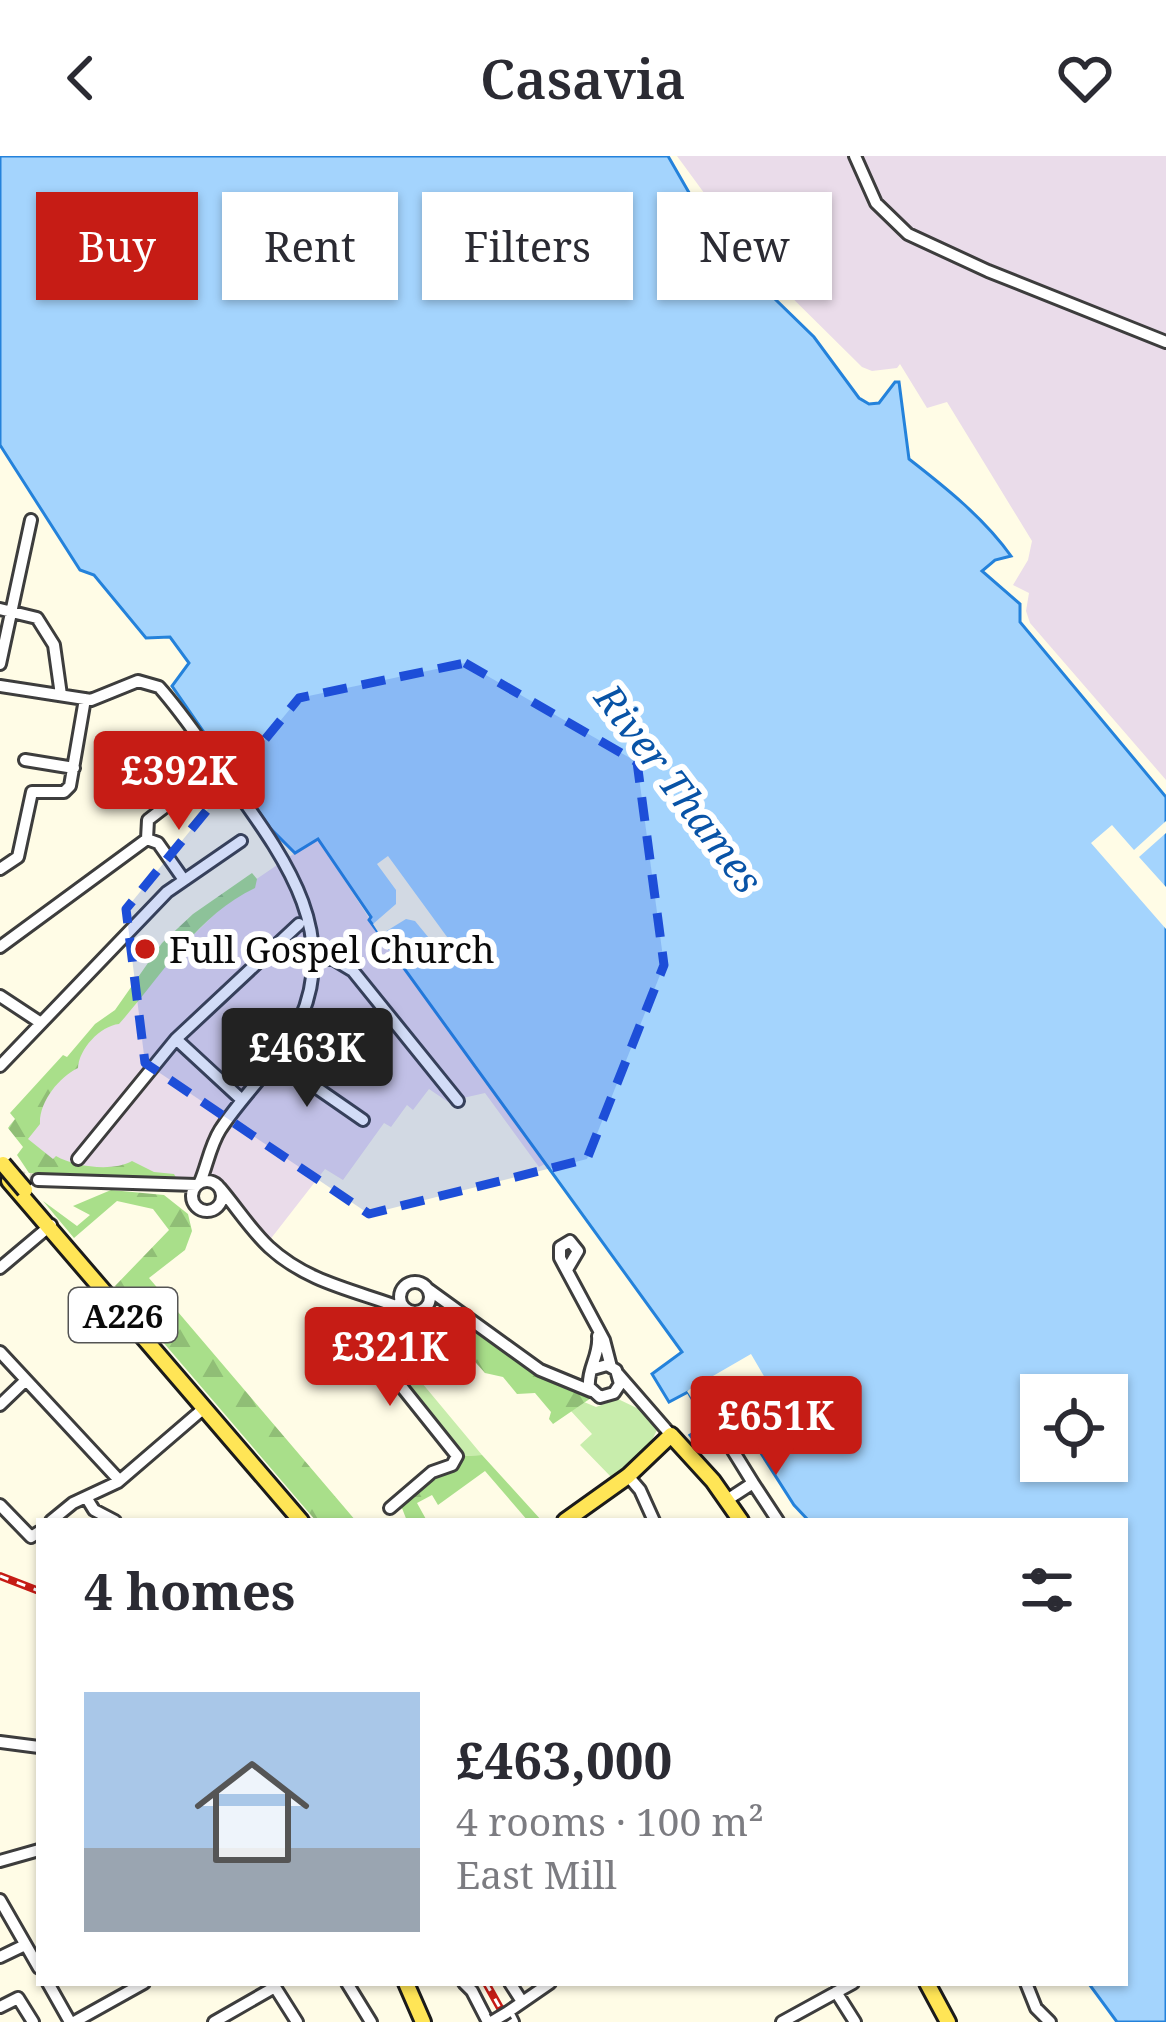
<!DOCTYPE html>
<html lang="en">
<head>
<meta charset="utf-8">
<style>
  :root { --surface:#fff; --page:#f7f7f7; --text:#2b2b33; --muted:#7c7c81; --accent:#c61c15 }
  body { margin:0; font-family:"Noto Serif",serif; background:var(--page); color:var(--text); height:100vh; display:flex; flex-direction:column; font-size:45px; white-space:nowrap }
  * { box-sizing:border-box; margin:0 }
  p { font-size:39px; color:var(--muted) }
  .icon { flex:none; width:66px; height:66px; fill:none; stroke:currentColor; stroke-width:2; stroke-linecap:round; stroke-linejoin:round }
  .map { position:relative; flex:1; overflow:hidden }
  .panel { position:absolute; left:36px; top:1362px; width:1092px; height:468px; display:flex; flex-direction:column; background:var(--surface); border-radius:0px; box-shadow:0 3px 9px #0004 }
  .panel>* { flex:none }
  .banner { position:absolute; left:36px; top:36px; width:1095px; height:108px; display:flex; gap:24px }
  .controls { position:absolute; left:1020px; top:1218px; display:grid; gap:24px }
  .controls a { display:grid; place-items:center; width:108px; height:108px; border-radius:0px; background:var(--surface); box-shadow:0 3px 9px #0004; font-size:60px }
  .price { position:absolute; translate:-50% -102px; padding:0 27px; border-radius:12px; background:var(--accent); color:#fff; font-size:39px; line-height:78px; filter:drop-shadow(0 3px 6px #0008) }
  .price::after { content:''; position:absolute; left:50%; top:72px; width:36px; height:27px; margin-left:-18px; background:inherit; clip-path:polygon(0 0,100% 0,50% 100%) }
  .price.selected { background:#222; color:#fff }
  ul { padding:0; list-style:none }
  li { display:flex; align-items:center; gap:36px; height:300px; padding:0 48px }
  li span { display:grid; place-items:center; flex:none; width:336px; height:240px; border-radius:0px; color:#555 }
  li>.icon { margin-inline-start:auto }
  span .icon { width:144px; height:144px; fill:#fffc; stroke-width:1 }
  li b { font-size:51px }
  h2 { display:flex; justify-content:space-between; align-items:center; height:144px; padding:0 48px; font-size:51px }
  .tag { padding:0 42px; border-radius:0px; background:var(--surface); box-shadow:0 3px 9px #0004; font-size:42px; line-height:108px }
  .tag.selected { background:var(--accent); color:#fff }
  header { display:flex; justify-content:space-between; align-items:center; height:156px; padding:0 48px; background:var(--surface); font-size:54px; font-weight:600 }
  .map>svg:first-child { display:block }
  .industrial { fill:#eadcea }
  .grass { fill:#c8edac }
  .forest { fill:url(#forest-firs) }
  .water { fill:#a4d4fd; stroke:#2482db; stroke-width:3; fill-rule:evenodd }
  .pier { fill:#fffce6 }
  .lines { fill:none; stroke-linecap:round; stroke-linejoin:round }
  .minor-tunnel { stroke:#dad8c5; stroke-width:10; stroke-dasharray:10 5; stroke-linecap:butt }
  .minor-casing { stroke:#3d3d3d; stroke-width:16 }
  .major-casing { stroke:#1b1b1b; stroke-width:20 }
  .minor { stroke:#fff; stroke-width:10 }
  .major { stroke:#ffe556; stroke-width:14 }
  .rail-casing { stroke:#c61c15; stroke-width:8 }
  .rail { stroke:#fff; stroke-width:3; stroke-dasharray:9; stroke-linecap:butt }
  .minor-bridge-casing { stroke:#3d3d3d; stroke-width:16; stroke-linecap:butt }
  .major-bridge-casing { stroke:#1b1b1b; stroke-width:20; stroke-linecap:butt }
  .minor-bridge { stroke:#fff; stroke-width:10 }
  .major-bridge { stroke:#ffe556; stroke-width:14 }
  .marked { fill:#1d4ed8; fill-opacity:0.2; stroke:#1d4ed8; stroke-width:9; stroke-dasharray:24 15; stroke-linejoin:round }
  .poi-dot { fill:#c61c15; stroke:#fff; stroke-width:4.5 }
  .labels { text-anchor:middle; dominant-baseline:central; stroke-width:12; stroke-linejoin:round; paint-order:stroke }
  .shield { fill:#fff; stroke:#545454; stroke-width:3 }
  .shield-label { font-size:33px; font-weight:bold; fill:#0a0a0a }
  .poi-label { font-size:36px; fill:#0a0a0a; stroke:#fff; text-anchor:start }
  .water-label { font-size:39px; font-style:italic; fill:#0853a6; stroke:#fff }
</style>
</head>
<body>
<header><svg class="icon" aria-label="back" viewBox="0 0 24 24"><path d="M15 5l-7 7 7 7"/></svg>Casavia<svg class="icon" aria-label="heart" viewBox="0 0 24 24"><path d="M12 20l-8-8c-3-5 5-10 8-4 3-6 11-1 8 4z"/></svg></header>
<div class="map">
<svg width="1166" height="1866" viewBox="0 0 1166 1866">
  <defs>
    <pattern id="forest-firs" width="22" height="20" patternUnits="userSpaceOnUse" patternTransform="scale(3)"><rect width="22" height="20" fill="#a9df8a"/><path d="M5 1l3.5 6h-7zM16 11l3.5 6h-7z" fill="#90be76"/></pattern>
  </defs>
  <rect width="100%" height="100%" fill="#fffce6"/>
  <path class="industrial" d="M677 0H1166V624L1030 467 1026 455 1029 437 1013 429 1028 404 1032 385 947 246 927 252 900 208 897 212 872 215 862 211 751 101Z
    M317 682 380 779 545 1008 539 1011 485 937 463 942 454 950 429 933 413 954 407 949 391 971 384 967 343 1024 325 1013 269 1085 221 1023 210 1019 199 1018 179 1027 128 1021 91 1024 35 1002 9 970 75 896 236 737Z"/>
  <path class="grass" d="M402 1203 482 1299 464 1300 396 1216 397 1205Z
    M618 1243 643 1255 657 1274 651 1286 613 1323 580 1289 592 1278 570 1254 584 1246 596 1251Z"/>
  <path class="forest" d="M252 717 257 723 255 732C197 759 160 822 119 868 100 870 79 893 78 912 59 921 39 946 40 968L28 983 53 1003 56 1000C75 1011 113 1016 132 1005L154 1016 174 1018 179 1027 128 1021 69 1023 29 1017 17 999 23 991 8 972 15 963 10 957 63 899 67 901 95 868 115 854 162 787 193 758Z
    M111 1034 164 1039 188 1058 192 1075 185 1094 149 1122 356 1365H316L115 1130 169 1074 153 1053 117 1045 74 1082 43 1045 77 1070 90 1059 73 1050Z
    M448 1157 533 1214 591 1242 553 1268 549 1263 551 1256 535 1237 517 1238 503 1221 485 1217 451 1179 410 1213 402 1204 397 1205C409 1181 420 1161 448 1157Z
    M482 1299 542 1365H528L485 1315 438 1349 432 1339 417 1347 427 1365H407L400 1347 440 1316 458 1312 464 1300Z"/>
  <path class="water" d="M0 0H668L699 54 764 125 772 140 814 181 859 242 869 248 879 247 895 226H899L909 303C945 331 984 362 1011 400L995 404 982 415 1020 448V466L1166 641V1866H1117L1089 1828 1125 1827V1365H809L794 1349 741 1266 697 1288 690 1279 707 1268 688 1236 669 1246 652 1218 682 1196 369 764 371 761 318 683 295 697 270 672 172 530 189 507 170 481 146 482 94 419 80 414 0 289ZM1041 1239H1107V1305H1041Z"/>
  <path class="pier" d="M1166 665V677L1139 701 1166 731V773L1091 687 1112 669 1134 694Z
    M388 700 450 785 438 793 415 765 406 763 380 779 373 768 396 748V734L377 708Z
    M751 1198 772 1234 762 1240 755 1230 702 1259 687 1235Z"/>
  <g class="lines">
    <path class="minor-tunnel" d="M0 1015 38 1024"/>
    <g class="minor-casing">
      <path id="minor" d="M855 0 876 47 908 78 988 115 1166 186
        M0 453 37 462 54 489 61 539
        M0 508 31 364
        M0 530 91 544 138 525 159 531C185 560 207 595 231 627 283 700 343 778 297 870 277 909 243 938 220 974 210 990 207 1010 200 1026
        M25 604 74 612
        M147 683 148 664 218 610
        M147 683 158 687 184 724
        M0 713 18 701 32 636H64L70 630 85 543
        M0 791 147 683
        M314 803H333L353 815 458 945
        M0 840 41 867
        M176 883 242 944
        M275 903 363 964
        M0 910 167 736 241 685
        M78 1003 176 883 299 768
        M38 1024 196 1029
        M192 1040a15 15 0 1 1 30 0a15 15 0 1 1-30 0Z
        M220 1032C237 1052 250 1073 269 1091 309 1128 359 1135 407 1154
        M0 1112 51 1069
        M568 1112 578 1095 570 1085 560 1091V1102L604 1184 611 1211
        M400 1141a15 15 0 1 1 30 0a15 15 0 1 1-30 0Z
        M428 1133 540 1214 591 1235
        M0 1196 119 1324
        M593 1213 607 1209 616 1214 620 1228 614 1237 600 1241 589 1231C587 1213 600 1199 598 1180
        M618 1218 671 1279
        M0 1249 26 1224
        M727 1285 753 1327 727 1344
        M628 1320 640 1334 654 1365
        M753 1327 778 1365
        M86 1341 94 1354 115 1365
        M0 1349 31 1381 39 1376
        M390 1352 432 1316 452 1309 457 1300 389 1215 413 1156
        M51 1365 73 1347 118 1326 203 1253
        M0 1586 39 1591
        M0 1705 39 1694
        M0 1744 39 1812
        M0 1801 25 1789
        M48 1827 70 1866
        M347 1827 371 1866
        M464 1827 472 1835 488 1866
        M510 1827 521 1844
        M1026 1827 1036 1852 1050 1866
        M273 1828 297 1866
        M836 1836 855 1866
        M0 1851 18 1842 33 1866
        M74 1866 144 1827
        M214 1866 275 1831
        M513 1866 508 1856 550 1827
        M782 1866 853 1827"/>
    </g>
    <g class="major-casing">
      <path id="major" d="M9 1025 301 1365
        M565 1365 628 1320 671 1279 713 1325 741 1365
        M406 1827 423 1866
        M927 1827 948 1866"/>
    </g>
    <use href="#minor" class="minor"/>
    <use href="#major" class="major"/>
    <g class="rail-casing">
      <path id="rail" d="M0 1420 39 1435
        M486 1827 500 1852"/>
    </g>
    <use href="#rail" class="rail"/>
    <g class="minor-bridge-casing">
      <path id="minor-bridge" d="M493 1865 508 1856"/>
    </g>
    <g class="major-bridge-casing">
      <path id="major-bridge" d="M3 1008 25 1034"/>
    </g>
    <use href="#minor-bridge" class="minor-bridge"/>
    <use href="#major-bridge" class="major-bridge"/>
  </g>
  <path class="marked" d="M465 507 637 606 664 809 587 1003 369 1058 145 907 126 753 299 542Z"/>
  <circle class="poi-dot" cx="145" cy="793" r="12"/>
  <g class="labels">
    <rect class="shield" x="69" y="1132" width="108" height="54" rx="9"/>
    <g class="shield-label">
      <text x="123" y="1159">A226</text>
    </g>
    <g class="poi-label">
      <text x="169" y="793">Full Gospel Church</text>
    </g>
    <g class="water-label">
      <text transform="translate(680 632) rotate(53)">River Thames</text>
    </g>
  </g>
</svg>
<div class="controls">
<a><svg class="icon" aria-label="locate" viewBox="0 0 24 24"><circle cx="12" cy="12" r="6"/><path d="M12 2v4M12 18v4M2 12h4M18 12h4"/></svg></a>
</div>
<b class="price" style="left:179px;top:677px">£392K</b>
<b class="price selected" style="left:307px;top:954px">£463K</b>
<b class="price" style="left:390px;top:1253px">£321K</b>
<b class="price" style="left:776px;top:1322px">£651K</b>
<div class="banner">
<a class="tag selected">Buy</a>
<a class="tag">Rent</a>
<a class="tag">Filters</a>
<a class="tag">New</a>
</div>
<section class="panel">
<h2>4 homes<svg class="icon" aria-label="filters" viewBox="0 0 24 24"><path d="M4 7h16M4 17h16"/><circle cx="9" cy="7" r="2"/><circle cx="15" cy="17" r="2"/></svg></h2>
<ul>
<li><span style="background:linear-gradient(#a9c7e8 65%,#9aa5b1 0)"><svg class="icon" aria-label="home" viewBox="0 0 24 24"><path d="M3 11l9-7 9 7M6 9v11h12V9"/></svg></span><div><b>£463,000</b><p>4 rooms · 100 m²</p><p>East Mill</p></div></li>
</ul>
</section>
</div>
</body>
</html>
